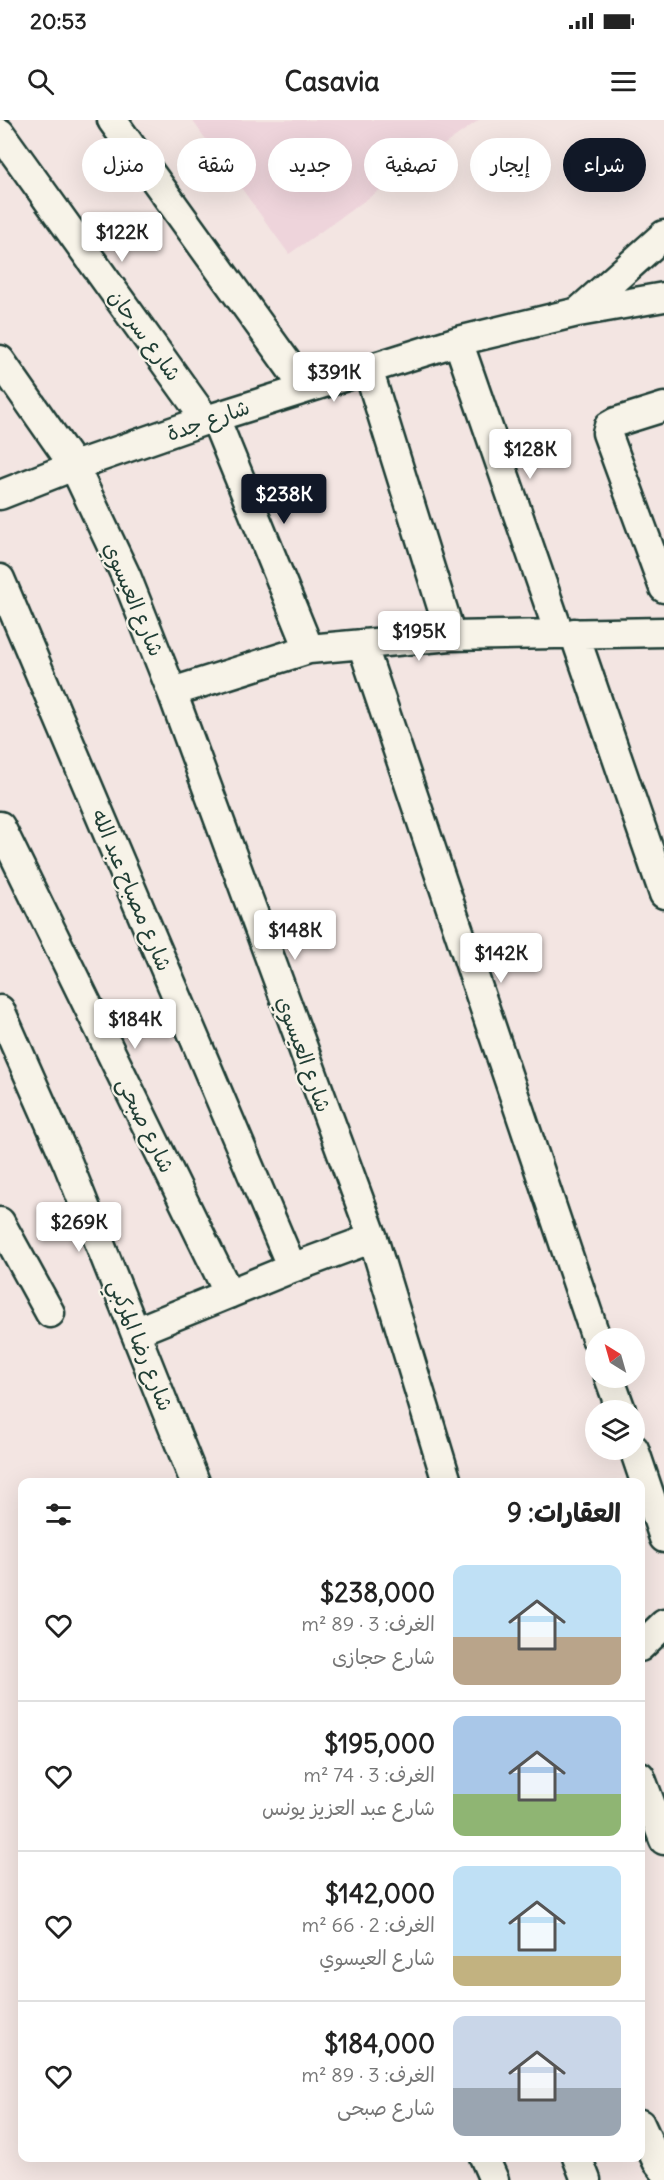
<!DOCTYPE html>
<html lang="ar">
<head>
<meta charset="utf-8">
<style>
  :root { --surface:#fff; --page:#f6f6f6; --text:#222; --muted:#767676; --line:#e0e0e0; --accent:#111827 }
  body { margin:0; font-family:Delius,"Playpen Sans Arabic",sans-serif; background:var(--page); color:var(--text); direction:rtl; height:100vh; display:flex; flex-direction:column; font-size:22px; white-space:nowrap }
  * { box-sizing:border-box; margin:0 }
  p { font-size:20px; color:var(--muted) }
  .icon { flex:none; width:33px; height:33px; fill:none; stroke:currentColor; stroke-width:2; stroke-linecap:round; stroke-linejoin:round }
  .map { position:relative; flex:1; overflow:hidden; direction:ltr }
  .panel { position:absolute; left:18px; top:1358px; width:627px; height:684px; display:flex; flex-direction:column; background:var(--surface); border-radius:12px; box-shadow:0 6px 24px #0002; direction:rtl }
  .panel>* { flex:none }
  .guide { position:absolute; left:18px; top:18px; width:628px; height:54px; direction:rtl; display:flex; gap:12px }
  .needle { width:39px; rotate:323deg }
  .buttons { position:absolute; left:585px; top:1208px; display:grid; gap:12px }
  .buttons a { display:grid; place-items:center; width:60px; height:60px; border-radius:50%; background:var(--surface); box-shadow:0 6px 24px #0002; font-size:30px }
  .price { position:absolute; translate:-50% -51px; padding:0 14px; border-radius:6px; background:#fff; color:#222; font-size:20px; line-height:39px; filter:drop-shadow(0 2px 3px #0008) }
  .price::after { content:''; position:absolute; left:50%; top:36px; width:18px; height:14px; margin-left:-9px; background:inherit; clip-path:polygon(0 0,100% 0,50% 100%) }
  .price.current { background:var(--accent); color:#fff }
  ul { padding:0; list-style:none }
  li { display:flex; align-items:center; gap:18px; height:150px; padding:0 24px }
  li+li { border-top:2px solid var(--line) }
  li span { display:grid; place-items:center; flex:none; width:168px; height:120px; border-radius:12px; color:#555 }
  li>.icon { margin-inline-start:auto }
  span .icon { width:72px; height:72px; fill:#fffc; stroke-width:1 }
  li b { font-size:26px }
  h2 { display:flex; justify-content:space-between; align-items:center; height:72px; padding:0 24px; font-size:26px }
  .chip { padding:0 21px; border-radius:27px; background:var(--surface); box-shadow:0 6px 24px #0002; font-size:21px; line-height:54px }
  .chip.current { background:var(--accent); color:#fff }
  .status { display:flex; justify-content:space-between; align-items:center; height:42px; padding:0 30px; background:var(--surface); direction:ltr }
  .status svg { height:16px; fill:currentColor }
  header { display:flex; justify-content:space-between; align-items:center; height:78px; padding:0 24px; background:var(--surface); font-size:27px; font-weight:700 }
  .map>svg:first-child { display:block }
  .built { fill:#eed4db }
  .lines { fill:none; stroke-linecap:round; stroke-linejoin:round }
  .minor-casing { stroke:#1f3d34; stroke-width:33 }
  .minor { stroke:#f7f3e8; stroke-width:28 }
  .labels { text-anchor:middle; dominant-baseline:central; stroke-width:4.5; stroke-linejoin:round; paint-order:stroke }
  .street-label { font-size:21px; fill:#1f3d34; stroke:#f7f3e8 }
</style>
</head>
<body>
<div class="status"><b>20:53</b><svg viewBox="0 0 49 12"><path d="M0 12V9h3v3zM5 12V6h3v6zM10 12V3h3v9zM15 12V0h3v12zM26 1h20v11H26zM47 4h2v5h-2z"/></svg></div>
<header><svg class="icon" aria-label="menu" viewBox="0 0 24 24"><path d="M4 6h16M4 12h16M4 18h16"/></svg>Casavia<svg class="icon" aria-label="search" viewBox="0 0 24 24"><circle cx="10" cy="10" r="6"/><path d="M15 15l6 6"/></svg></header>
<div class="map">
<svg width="664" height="2060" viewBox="0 0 664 2060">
  <rect width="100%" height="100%" fill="#f3e5e2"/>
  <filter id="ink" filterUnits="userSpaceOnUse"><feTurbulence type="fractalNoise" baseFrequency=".0167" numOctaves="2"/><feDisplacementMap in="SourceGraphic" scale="12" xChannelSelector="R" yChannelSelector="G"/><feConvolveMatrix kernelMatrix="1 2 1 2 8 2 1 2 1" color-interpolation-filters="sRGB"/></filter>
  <g filter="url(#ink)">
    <path class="built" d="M192 0H479L289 134Z"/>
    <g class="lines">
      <g class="minor-casing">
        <path id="minor" d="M112 0 305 268
          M0 13 206 300
          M578 192 664 115
          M458 221 559 513
          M0 240 74 346 126 456 172 572 373 1118 447 1362
          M368 249 451 516
          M664 287 616 302 609 306 607 313 664 468
          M215 298 309 529
          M0 375 74 346 206 300 458 221 578 192 664 177
          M0 459 292 1148
          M574 513 664 774
          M362 524 596 1218
          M172 572 309 529 451 516 664 512
          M0 706 229 1174
          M0 890 68 1044 195 1362
          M0 1102 50 1193
          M135 1212 292 1148 373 1118
          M609 1257 621 1290
          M634 1329 664 1418
          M640 1527 664 1504
          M640 1656 664 1720
          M640 2004 657 2041 664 2050
          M484 2037 494 2060
          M577 2037 586 2060"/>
      </g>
      <use href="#minor" class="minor"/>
    </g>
  </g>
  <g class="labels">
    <g class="street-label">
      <text transform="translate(145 215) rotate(54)">شارع سرحان</text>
      <text transform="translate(208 300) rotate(-19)">شارع جدة</text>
      <text transform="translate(134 479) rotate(67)">شارع العيسوي</text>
      <text transform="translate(132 770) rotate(67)">شارع مصباح عبد الله</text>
      <text transform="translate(304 934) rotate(70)">شارع العيسوي</text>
      <text transform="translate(146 1005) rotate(64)">شارع صبحى</text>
      <text transform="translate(141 1225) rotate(68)">شارع رضا المركبي</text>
    </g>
  </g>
</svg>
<div class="buttons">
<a><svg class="needle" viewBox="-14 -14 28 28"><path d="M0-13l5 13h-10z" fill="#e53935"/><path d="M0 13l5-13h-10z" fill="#767676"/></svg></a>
<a><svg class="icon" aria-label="layers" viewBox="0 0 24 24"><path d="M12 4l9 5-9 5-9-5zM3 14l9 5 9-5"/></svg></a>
</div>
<b class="price" style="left:122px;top:143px">$122K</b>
<b class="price" style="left:334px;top:283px">$391K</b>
<b class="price" style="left:530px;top:360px">$128K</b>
<b class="price current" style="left:284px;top:405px">$238K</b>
<b class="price" style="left:419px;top:542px">$195K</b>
<b class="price" style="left:295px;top:841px">$148K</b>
<b class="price" style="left:501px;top:864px">$142K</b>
<b class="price" style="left:135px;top:930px">$184K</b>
<b class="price" style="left:79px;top:1133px">$269K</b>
<div class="guide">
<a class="chip current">شراء</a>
<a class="chip">إيجار</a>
<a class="chip">تصفية</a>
<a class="chip">جديد</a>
<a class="chip">شقة</a>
<a class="chip">منزل</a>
</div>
<section class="panel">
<h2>العقارات: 9<svg class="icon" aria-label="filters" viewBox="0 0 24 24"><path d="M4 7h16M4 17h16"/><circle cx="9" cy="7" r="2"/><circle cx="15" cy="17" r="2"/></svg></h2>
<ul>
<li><span style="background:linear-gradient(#bfe0f5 60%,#b9a48a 0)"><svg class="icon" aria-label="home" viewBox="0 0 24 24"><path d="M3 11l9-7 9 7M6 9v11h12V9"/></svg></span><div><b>$238,000</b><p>الغرف: 3 · 89 m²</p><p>شارع حجازى</p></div><svg class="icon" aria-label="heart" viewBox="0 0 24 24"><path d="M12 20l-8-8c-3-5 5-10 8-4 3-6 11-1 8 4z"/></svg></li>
<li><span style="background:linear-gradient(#a9c7e8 65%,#8fb573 0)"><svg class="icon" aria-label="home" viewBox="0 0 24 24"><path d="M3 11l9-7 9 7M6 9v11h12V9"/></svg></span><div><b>$195,000</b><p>الغرف: 3 · 74 m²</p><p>شارع عبد العزيز يونس</p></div><svg class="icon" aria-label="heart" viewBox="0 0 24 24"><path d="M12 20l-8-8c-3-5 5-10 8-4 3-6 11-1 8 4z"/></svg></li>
<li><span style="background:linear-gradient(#bfe0f5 75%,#c2b280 0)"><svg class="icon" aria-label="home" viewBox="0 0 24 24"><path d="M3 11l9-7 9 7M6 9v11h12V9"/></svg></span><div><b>$142,000</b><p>الغرف: 2 · 66 m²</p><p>شارع العيسوي</p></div><svg class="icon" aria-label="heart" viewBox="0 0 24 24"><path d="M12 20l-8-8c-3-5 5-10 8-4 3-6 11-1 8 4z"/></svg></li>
<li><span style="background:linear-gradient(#c9d6e8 60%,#9aa5b1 0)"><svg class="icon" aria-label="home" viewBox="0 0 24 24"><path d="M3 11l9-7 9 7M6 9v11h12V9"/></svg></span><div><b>$184,000</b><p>الغرف: 3 · 89 m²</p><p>شارع صبحى</p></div><svg class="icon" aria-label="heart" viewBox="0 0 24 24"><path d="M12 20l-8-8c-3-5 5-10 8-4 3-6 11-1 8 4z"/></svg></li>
</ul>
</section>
</div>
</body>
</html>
